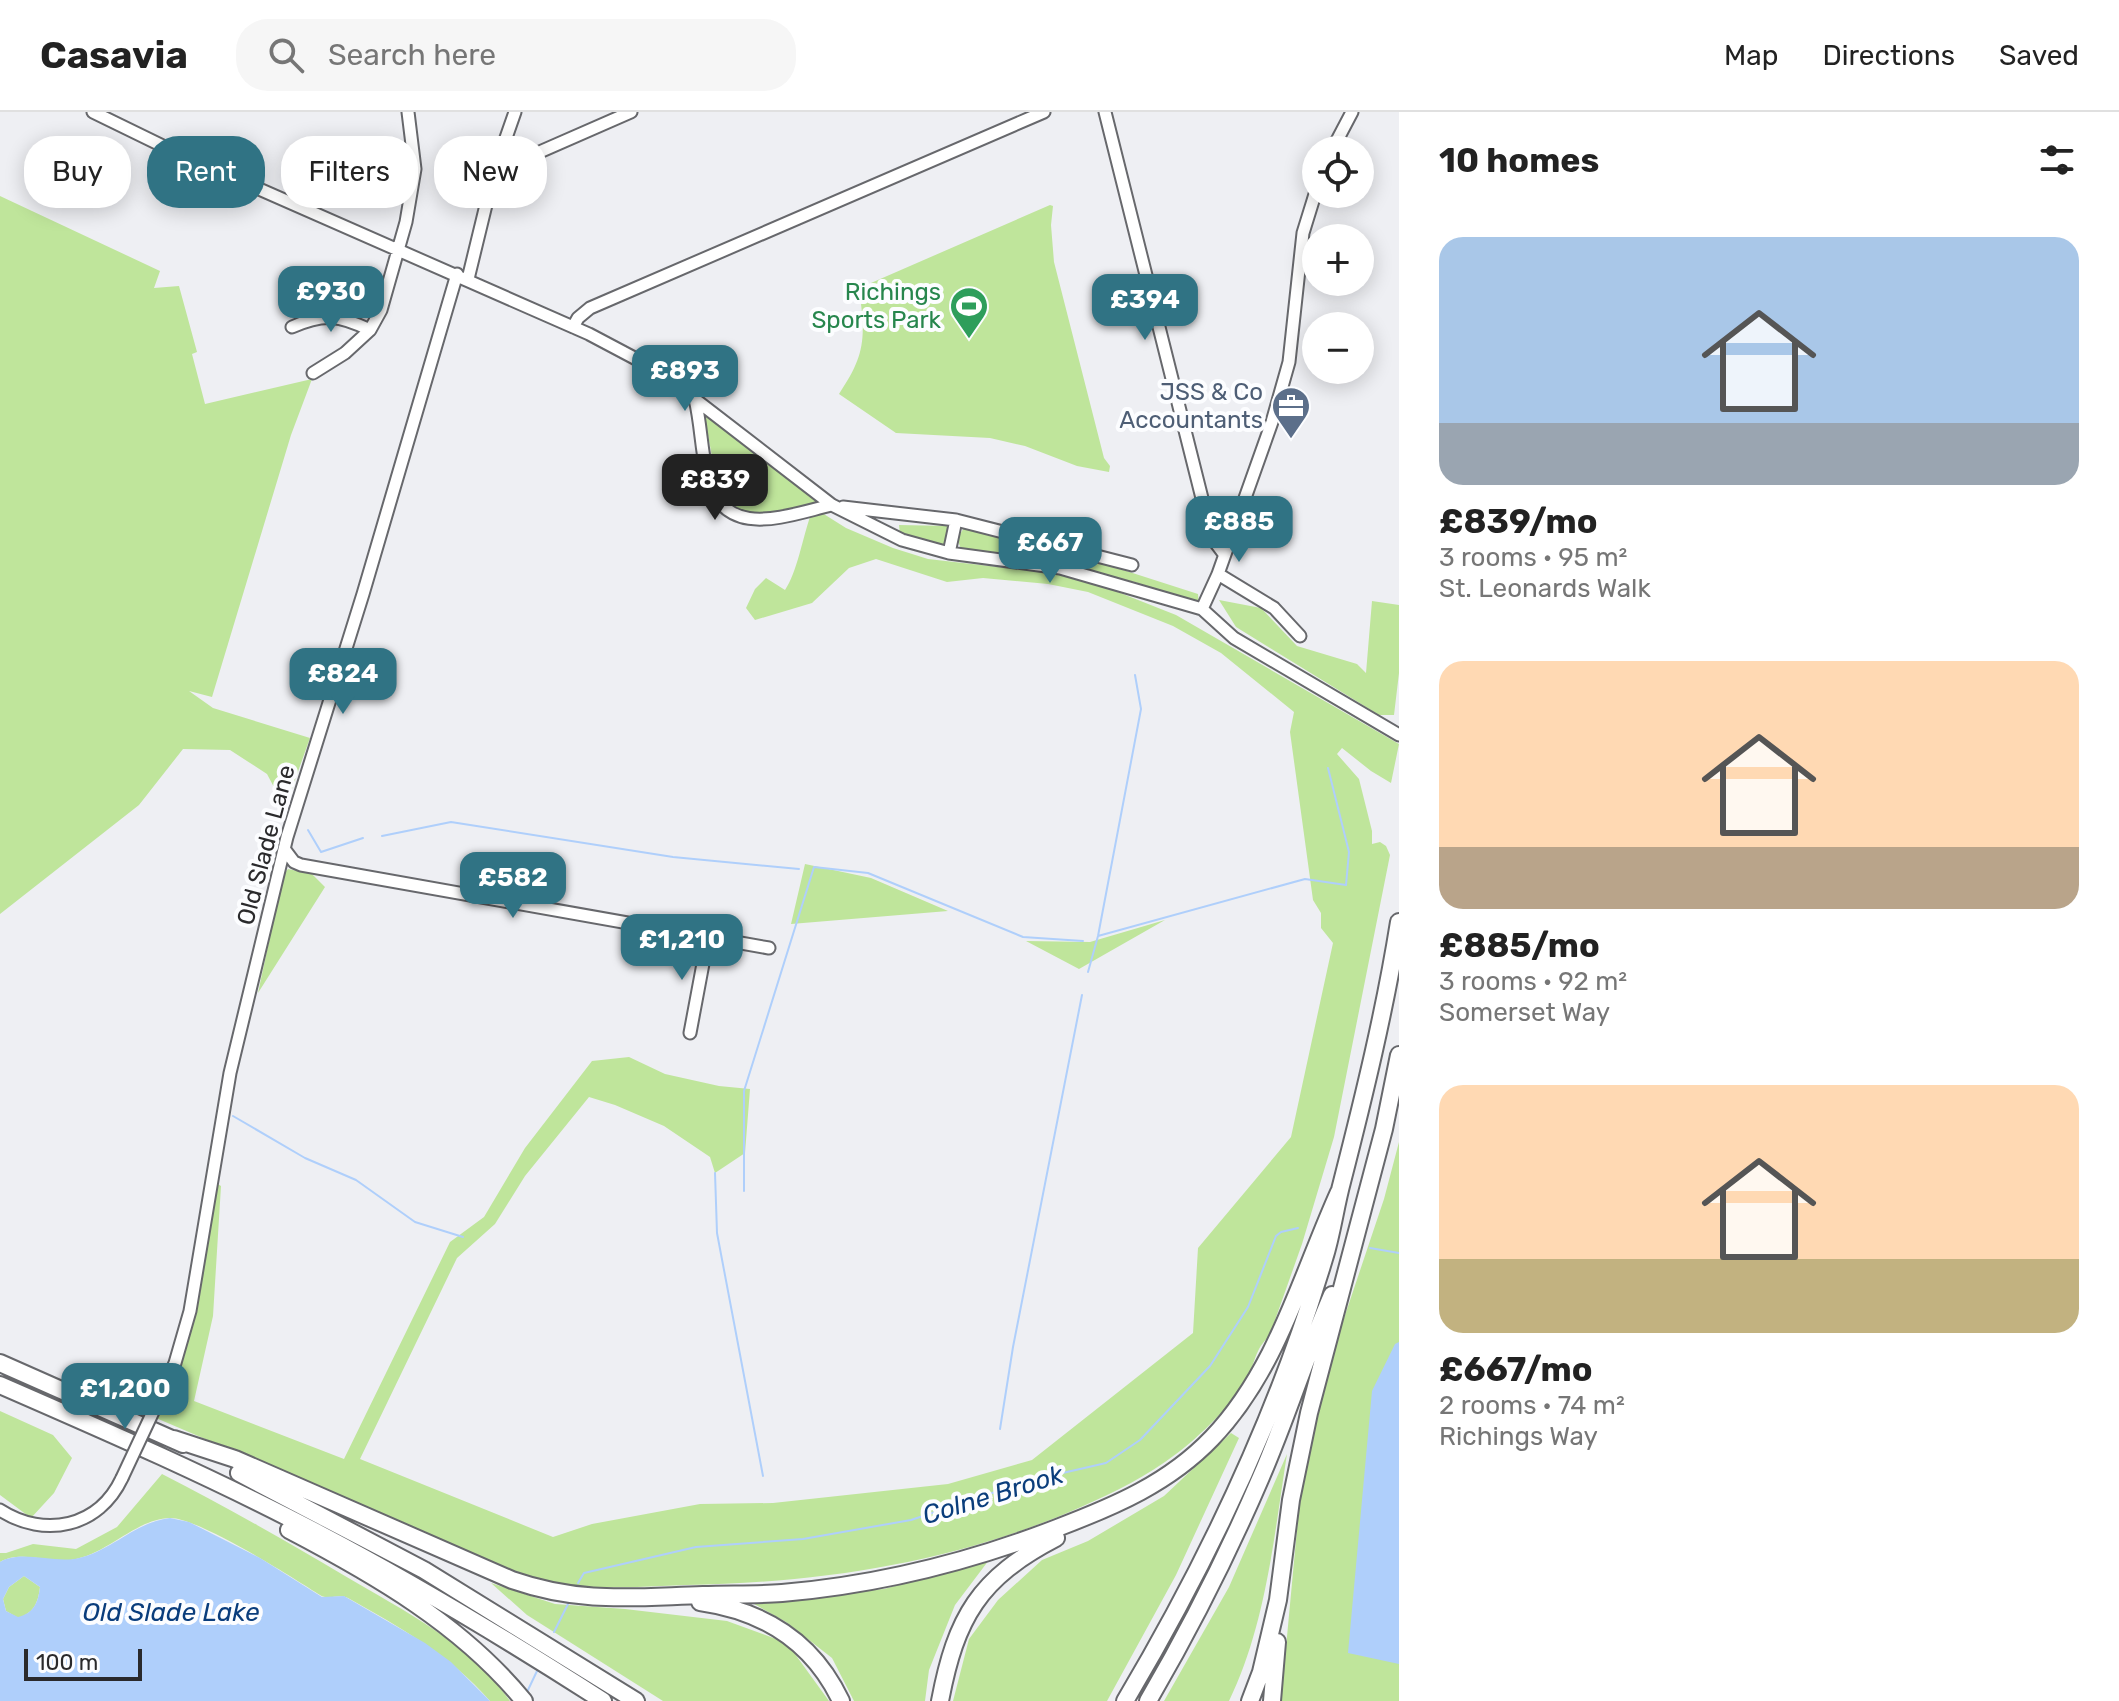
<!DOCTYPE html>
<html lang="en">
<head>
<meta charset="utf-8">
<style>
  :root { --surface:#fff; --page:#f6f6f6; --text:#222; --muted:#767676; --line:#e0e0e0; --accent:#307384 }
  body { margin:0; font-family:Rubik,sans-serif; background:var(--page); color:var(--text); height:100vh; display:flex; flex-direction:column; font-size:30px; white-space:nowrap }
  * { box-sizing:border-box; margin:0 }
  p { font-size:26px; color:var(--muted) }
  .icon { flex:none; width:44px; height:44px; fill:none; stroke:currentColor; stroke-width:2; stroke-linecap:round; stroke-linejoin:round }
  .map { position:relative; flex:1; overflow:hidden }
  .side { display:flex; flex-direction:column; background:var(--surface); width:720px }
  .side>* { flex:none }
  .banner { position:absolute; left:24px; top:24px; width:760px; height:72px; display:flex; gap:16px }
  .controls { position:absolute; left:1302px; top:24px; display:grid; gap:16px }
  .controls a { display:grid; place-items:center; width:72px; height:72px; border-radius:50%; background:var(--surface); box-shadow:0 4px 20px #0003; font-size:40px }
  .scale { position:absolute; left:24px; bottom:20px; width:118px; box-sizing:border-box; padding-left:8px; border:4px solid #2a2a2c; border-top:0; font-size:22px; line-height:28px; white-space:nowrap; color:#2a2a2c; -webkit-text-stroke:6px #fcfdff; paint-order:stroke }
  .price { position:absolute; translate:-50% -68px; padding:0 18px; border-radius:16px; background:var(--accent); color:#fff; font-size:26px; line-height:52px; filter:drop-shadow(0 2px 4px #0008) }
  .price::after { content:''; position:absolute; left:50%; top:48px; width:24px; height:18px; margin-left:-12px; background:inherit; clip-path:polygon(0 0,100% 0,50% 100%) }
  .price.current { background:#222; color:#fff }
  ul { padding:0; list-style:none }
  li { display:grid; align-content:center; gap:16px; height:424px; padding:0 40px }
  li span { display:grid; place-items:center; height:248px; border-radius:24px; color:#555 }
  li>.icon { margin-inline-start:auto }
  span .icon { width:144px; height:144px; fill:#fffc; stroke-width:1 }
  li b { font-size:34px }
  h2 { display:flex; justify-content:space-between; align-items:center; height:96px; padding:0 40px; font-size:34px }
  .pill { padding:0 28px; border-radius:32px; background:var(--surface); box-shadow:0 4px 20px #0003; font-size:28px; line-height:72px }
  .pill.current { background:var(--accent); color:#fff }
  header { display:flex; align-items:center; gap:48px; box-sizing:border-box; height:112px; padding:0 40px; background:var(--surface); border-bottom:2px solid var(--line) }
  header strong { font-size:38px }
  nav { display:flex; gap:44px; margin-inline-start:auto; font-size:28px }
  .search { width:560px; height:72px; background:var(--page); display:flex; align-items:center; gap:20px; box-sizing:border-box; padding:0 28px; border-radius:32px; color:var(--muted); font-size:30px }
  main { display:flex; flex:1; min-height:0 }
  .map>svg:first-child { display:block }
  .green { fill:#bfe59b }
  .water { fill:#afcffb; fill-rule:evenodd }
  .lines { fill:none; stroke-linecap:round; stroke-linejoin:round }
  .stream { stroke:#afcffb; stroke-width:2 }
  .minor-casing { stroke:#67686c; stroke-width:15 }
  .highway-casing { stroke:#67686c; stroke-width:20 }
  .minor { stroke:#fff; stroke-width:11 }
  .highway { stroke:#fff; stroke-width:16 }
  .minor-bridge-casing { stroke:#67686c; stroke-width:15; stroke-linecap:butt }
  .minor-bridge { stroke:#fff; stroke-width:11 }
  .labels { text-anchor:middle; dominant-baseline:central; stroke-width:8; stroke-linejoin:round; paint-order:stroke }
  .leisure-label { font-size:24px; fill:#27864d; stroke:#fcfdff; text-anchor:end }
  .service-label { font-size:24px; fill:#4e5e75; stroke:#fcfdff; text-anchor:end }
  .street-label { font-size:24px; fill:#2a2a2c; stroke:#fcfdff }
  .water-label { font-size:26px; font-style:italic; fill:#0a3d7c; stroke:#fcfdff }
</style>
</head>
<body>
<header>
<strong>Casavia</strong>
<div class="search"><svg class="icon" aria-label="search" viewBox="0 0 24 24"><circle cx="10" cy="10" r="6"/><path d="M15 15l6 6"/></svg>Search here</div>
<nav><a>Map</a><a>Directions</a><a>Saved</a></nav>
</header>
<main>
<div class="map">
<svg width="1399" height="1589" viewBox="0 0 1399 1589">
  <rect width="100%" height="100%" fill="#eeeff3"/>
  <path class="green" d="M0 84 160 159 154 176 179 174 197 240 192 242 205 292 312 267 291 323 212 585 189 579 213 596 310 626 285 696 267 662 230 638 183 637 139 693 0 802Z
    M1050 93 1053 94 1051 113 1054 150 1104 346 1110 354 1109 360 1077 354 1025 334 990 326 896 321 839 282C861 249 866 232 861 192L876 184 871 171Z
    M704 302 821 391V395L761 402 748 401 734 394 718 376Z
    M819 399 846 416 893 436 928 447 1061 462 1090 469 1176 503 1399 632 1391 671 1371 659 1342 636 1337 642 1359 667 1372 719V732L1380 730 1386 734 1390 743 1334 1025 1302 1132 1269 1225C1255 1236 1255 1252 1247 1267 1233 1292 1199 1325 1176 1342 1147 1364 1115 1380 1081 1395 957 1450 821 1471 686 1473 648 1474 608 1478 570 1473 550 1471 531 1464 512 1458L156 1306 184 1245 216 1071 221 1074 213 1204 194 1289 344 1347 450 1130 484 1105 525 1036 592 949 629 945 665 962 719 974 750 977 745 1041 715 1061 710 1045 664 1014 615 993 589 985 525 1064 495 1112 457 1146 360 1347 553 1425 592 1412 700 1392 773 1391 948 1372 1032 1348 1193 1221 1198 1136 1291 1025 1333 831 1321 816V801L1313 788 1290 620 1294 600 1221 541 1173 514 1088 480 1048 472 983 466 947 470 876 447 849 456 812 491 755 508 746 496 755 477 766 466 785 478C797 461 803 424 811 402Z
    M899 413 951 414 947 435 900 423Z
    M965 414 1089 447 1198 482 1199 493 1135 470 1062 455 962 439 957 427Z
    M1219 488 1261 496 1297 534 1357 552 1366 561 1372 489 1399 493V561L1394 603H1379L1236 515Z
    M805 752 871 766 948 799 791 812Z
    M288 757 312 762 325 775 258 881 283 763Z
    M1165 808 1079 857 1026 829 1090 830Z
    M1399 1030V1589H1281L1299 1396 1310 1336 1334 1236 1384 1087Z
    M0 1299 53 1323 72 1346 54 1381 31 1406 0 1383Z
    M1231 1321 1239 1326 1176 1463 1107 1589H953L969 1527 998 1488 1042 1448 1088 1429 1164 1384Z
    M1287 1342C1274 1424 1266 1513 1229 1589H1164L1229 1475Z
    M162 1362C224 1394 285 1428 345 1464 404 1499 470 1531 510 1589H490C451 1544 400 1515 348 1486 338 1481 329 1489 320 1483 294 1466 197 1405 170 1406 135 1407 109 1442 71 1448 48 1451 21 1438 0 1450V1441H6L33 1432 76 1437 117 1415Z
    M989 1448 955 1493 929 1558 925 1589H854L832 1546 786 1510 747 1488 884 1477Z
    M24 1464 40 1475C38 1491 34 1501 18 1506L6 1499 3 1487 9 1475Z
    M491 1471 555 1492 625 1497 727 1509 787 1531 829 1589H663L527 1503Z"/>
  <path class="water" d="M1399 1230V1552L1348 1541 1372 1279 1395 1232Z
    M170 1406 189 1410 260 1446 322 1485 344 1484 425 1531 451 1550 490 1589H0V1450C22 1437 54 1452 79 1446 113 1438 135 1410 170 1406ZM24 1464 40 1475C38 1491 34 1501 18 1505L6 1499 3 1487 9 1475Z"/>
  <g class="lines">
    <path class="stream" d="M308 718 321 740 363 726
      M382 724 451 710 673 745 799 757
      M1098 824 1305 767 1346 773 1349 740 1328 656
      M1088 860 1098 824 1141 597 1135 563
      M233 1004 305 1046 356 1068 415 1110 463 1125
      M715 1061 717 1121 763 1364
      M744 1079V979L814 755 868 761 1023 825 1083 829
      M1370 1136 1399 1141
      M1000 1317 1013 1235 1082 883
      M578 1471 584 1461 696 1435 803 1427 911 1408 1028 1369 1106 1351 1140 1328 1210 1254 1248 1195 1276 1124 1281 1120 1298 1116
      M554 1520 569 1490
      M528 1578 537 1559"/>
    <g class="minor-casing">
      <path id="minor" d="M93 0 175 40 589 222 657 258 832 393 902 428 949 441 1060 456 1202 497
        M1105 0 1212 426 1224 442
        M1332 38 1352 0
        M494 60 631 0
        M468 167 494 60 515 0
        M292 215C324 201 339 203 370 218
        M573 215 578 206 590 196 1044 0
        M313 261 345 241 370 218 381 198 406 110 415 57 408 0
        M695 287C701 312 701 337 707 362 723 430 784 404 832 393
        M843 395 956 408 1132 453
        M949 441 956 408
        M1218 462 1274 496 1300 524
        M1202 497 1218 462 1272 310 1289 250 1303 121 1316 79
        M1202 497 1234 526 1399 623
        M285 738 294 750 301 753 769 836
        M690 921 708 825
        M159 1287 175 1251 190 1199 230 961 287 725 363 482 457 162
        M0 1398C45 1427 99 1415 122 1366"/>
    </g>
    <g class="highway-casing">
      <path id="highway" d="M0 1251 183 1332
        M0 1273C108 1320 216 1367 320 1422 417 1473 511 1530 603 1589
        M174 1327 235 1347 512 1468C581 1492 633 1485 703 1483 729 1482 756 1483 782 1481 877 1473 969 1450 1057 1416 1115 1394 1169 1371 1212 1326 1277 1258 1301 1164 1339 1080
        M239 1361 424 1458 636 1589
        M289 1418C375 1463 462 1513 524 1589
        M700 1490C764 1499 813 1530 841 1589
        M940 1589C956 1505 979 1466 1056 1426
        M1125 1589C1207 1451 1278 1301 1324 1147 1332 1122 1335 1096 1342 1070 1364 984 1385 898 1399 810
        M1148 1589C1190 1517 1228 1442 1261 1365 1287 1305 1306 1243 1332 1183
        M1250 1589 1261 1560 1278 1488 1291 1388 1309 1301 1384 1017 1399 943
        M1272 1589 1277 1530"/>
    </g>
    <use href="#minor" class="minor"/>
    <use href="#highway" class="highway"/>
    <g class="minor-bridge-casing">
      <path id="minor-bridge" d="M122 1366 159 1287"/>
    </g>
    <use href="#minor-bridge" class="minor-bridge"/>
  </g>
  <defs>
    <g id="stadium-pin" transform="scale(2)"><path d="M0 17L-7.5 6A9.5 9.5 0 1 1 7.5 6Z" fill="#2e9e5b" stroke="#fcfdff"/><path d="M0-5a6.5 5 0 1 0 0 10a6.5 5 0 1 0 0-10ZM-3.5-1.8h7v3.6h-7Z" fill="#fff"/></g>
    <g id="office-pin" transform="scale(2)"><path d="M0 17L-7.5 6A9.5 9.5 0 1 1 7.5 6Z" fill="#5c6f8a" stroke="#fcfdff"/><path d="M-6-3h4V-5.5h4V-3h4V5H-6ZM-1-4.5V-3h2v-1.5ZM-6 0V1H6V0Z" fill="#fff"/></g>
  </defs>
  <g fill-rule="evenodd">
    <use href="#stadium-pin" x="969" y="194"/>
    <use href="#office-pin" x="1291" y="294"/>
  </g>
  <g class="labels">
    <g class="leisure-label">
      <text x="941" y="180">Richings<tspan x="941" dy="28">Sports Park</tspan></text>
    </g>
    <g class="service-label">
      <text x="1263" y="280">JSS &amp; Co<tspan x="1263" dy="28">Accountants</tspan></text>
    </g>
    <g class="street-label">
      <text transform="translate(266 733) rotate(-75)">Old Slade Lane</text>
    </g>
    <g class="water-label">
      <text transform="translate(993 1383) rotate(-17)">Colne Brook</text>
      <text x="171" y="1500">Old Slade Lake</text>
    </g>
  </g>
</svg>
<div class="controls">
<a><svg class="icon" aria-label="locate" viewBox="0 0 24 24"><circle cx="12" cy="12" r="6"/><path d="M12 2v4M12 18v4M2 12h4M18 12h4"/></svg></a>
<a>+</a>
<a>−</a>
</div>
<div class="scale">100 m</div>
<b class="price" style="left:331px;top:222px">£930</b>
<b class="price" style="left:1145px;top:230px">£394</b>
<b class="price" style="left:685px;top:301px">£893</b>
<b class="price current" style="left:715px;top:410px">£839</b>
<b class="price" style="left:1239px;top:452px">£885</b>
<b class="price" style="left:1050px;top:473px">£667</b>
<b class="price" style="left:343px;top:604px">£824</b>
<b class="price" style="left:513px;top:808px">£582</b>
<b class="price" style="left:682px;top:870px">£1,210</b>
<b class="price" style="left:125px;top:1319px">£1,200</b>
<div class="banner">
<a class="pill">Buy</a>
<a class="pill current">Rent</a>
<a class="pill">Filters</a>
<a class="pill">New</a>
</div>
</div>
<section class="side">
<h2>10 homes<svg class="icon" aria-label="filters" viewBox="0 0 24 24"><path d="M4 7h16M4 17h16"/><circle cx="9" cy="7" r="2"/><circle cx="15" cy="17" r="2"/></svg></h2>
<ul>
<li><span style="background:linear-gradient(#a9c7e8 75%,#9aa5b1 0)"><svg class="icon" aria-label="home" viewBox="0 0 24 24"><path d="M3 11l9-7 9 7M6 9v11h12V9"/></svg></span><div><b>£839/mo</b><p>3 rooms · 95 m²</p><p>St. Leonards Walk</p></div></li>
<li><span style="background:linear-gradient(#ffd9b3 75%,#b9a48a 0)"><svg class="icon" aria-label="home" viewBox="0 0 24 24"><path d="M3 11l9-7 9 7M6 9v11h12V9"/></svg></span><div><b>£885/mo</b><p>3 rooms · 92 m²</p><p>Somerset Way</p></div></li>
<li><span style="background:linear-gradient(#ffd9b3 70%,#c2b280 0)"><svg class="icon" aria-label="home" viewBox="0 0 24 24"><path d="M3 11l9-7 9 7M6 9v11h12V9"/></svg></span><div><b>£667/mo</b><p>2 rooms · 74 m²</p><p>Richings Way</p></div></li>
</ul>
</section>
</main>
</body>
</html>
